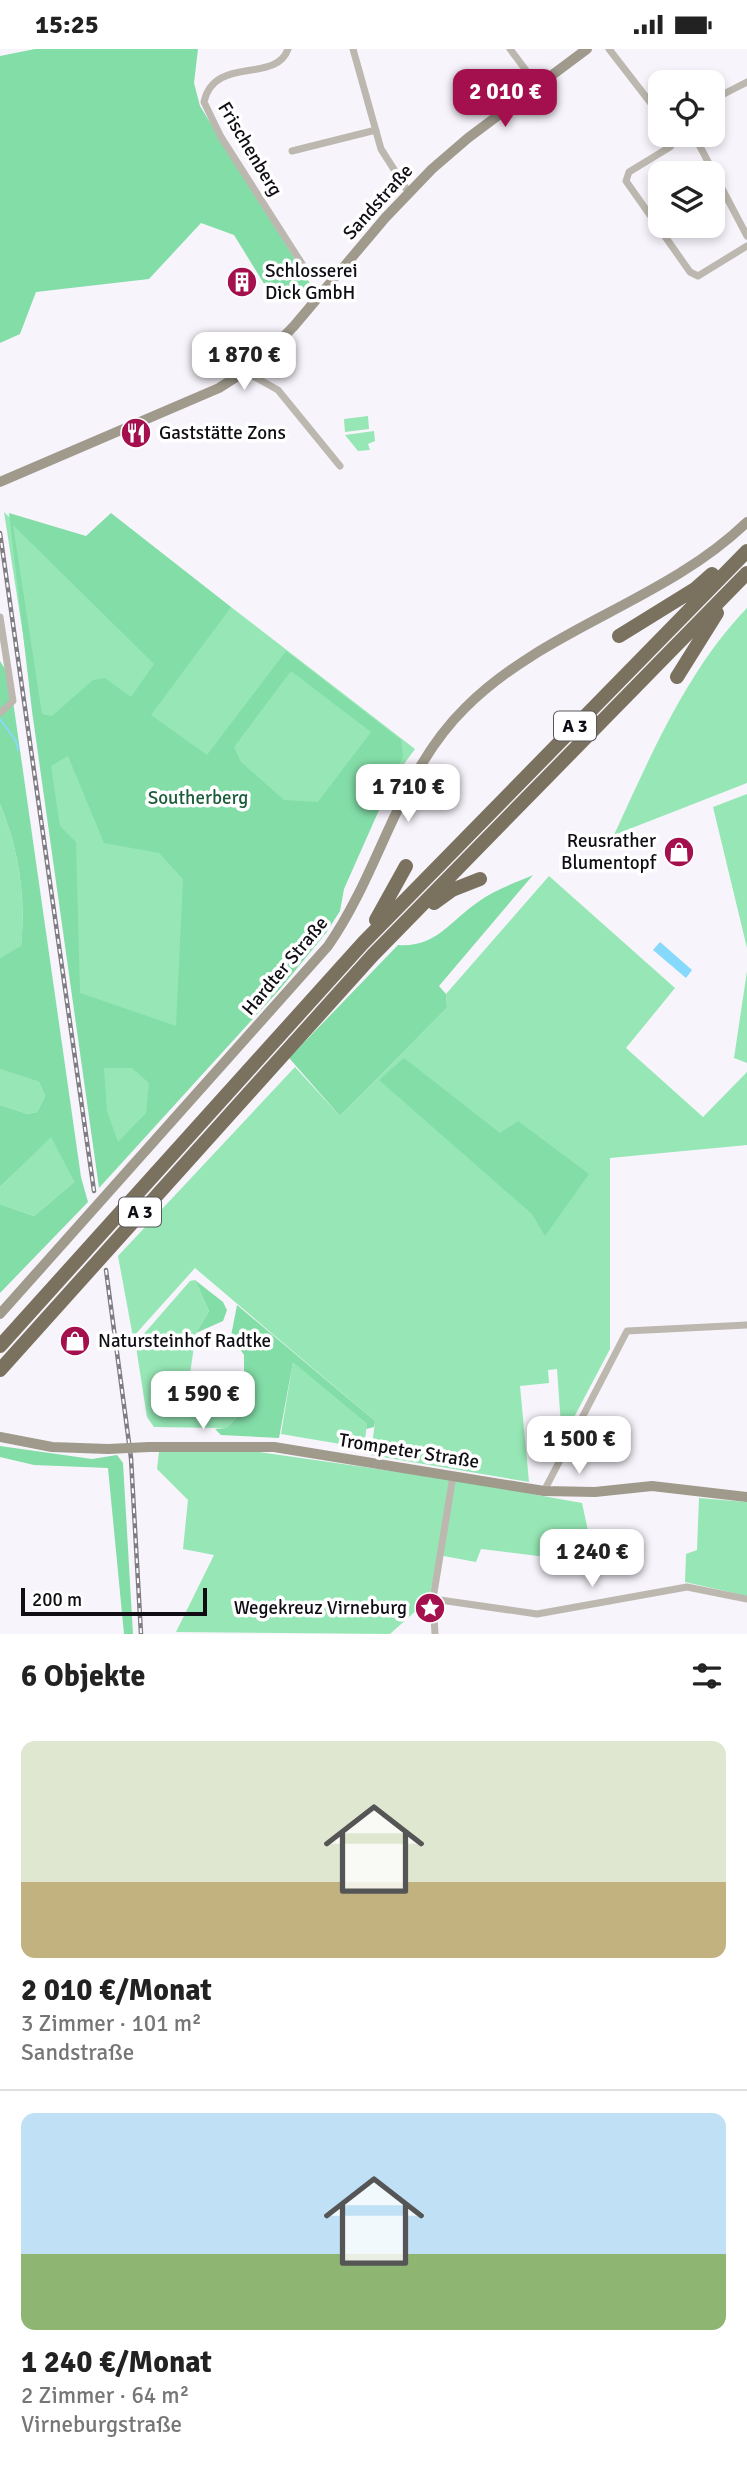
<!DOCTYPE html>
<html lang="de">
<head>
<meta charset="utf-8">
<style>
  :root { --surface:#fff; --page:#f2f2f2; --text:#222; --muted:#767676; --line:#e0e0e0; --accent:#a4104d }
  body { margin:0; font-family:Signika,sans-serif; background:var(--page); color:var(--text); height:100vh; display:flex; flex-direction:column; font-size:26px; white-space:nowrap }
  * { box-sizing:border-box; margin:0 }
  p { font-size:23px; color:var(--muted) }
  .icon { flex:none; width:38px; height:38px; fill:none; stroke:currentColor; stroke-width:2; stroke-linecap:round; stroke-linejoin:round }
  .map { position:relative; height:1585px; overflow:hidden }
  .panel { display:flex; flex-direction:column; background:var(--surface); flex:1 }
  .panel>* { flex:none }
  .controls { position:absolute; left:648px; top:21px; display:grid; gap:14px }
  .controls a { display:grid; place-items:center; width:77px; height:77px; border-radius:14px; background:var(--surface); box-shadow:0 4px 10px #0003; font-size:35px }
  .scale { position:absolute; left:21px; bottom:18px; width:186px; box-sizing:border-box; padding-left:7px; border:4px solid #100d14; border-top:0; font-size:19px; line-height:24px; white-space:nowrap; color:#100d14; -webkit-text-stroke:5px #fff; paint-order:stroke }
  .price { position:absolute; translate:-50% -60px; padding:0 16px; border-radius:14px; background:#fff; color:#222; font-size:23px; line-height:46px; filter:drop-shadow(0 2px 4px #0008) }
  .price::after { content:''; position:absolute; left:50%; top:42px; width:21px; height:16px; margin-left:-10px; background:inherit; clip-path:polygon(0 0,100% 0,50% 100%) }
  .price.active { background:var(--accent); color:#fff }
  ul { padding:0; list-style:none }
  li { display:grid; align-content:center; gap:14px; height:371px; padding:0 21px }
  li+li { border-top:2px solid var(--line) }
  li span { display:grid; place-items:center; height:217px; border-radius:14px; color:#555 }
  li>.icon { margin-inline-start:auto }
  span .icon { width:126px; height:126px; fill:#fffc; stroke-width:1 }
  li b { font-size:30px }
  h2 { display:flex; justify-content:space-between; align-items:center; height:84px; padding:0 21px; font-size:30px }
  .status { display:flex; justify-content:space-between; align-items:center; height:49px; padding:0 35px; background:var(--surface); direction:ltr }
  .status svg { height:19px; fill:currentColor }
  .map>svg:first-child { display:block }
  .green { fill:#96e7b5 }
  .forest { fill:#83dda7; fill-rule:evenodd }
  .water { fill:#87d9fb }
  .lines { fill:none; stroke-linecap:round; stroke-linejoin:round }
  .stream { stroke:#87d9fb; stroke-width:2 }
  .street { stroke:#bcb8af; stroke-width:7 }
  .secondary { stroke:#a09a8c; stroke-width:10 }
  .highway { stroke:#7a725f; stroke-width:14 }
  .rail-casing { stroke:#7f7c83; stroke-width:4.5 }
  .rail { stroke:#fff; stroke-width:2; stroke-dasharray:5; stroke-linecap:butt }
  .secondary-bridge { stroke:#a09a8c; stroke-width:10 }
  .labels { text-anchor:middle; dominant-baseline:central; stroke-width:7; stroke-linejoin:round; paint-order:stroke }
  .shield { fill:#fff; stroke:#58565a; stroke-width:2 }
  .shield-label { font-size:18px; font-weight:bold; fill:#100d14 }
  .street-label { font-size:19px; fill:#100d14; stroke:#fff }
  .poi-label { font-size:19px; fill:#100d14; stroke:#fff; text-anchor:start }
  .park-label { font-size:19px; fill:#1c5d3b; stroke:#fff }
</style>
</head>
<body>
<div class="status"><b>15:25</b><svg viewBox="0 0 49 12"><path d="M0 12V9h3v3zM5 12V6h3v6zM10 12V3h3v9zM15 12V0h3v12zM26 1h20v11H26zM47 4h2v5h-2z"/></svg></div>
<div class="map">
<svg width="747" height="1585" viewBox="0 0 747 1585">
  <rect width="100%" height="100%" fill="#f8f4fc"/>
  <path class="green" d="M368 367 369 380 345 383 344 370Z
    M374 382 375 392 368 395 370 401 358 402 345 386Z
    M4 463 152 605 231 558 415 700 334 810 335 863 98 1126 41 702Z
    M747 559V734L614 786C650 708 687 621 747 559Z
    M747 745V899L713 758Z
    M0 755C19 800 26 849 21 898L0 909Z
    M549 827 675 939 626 999 703 1068 747 1023V1096L610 1109V1300L562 1391 557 1320 548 1321 549 1334 520 1337 529 1433 371 1406 375 1372 195 1219 133 1288 118 1207 295 1018 340 1067 447 959 446 945Z
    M747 922V1014L734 1009Z
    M0 1006 1 1020 39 1033 45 1047 37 1063 28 1065 0 1056Z
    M51 1087 74 1133 34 1167 0 1155V1138Z
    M195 1231 209 1262 196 1284 187 1345 244 1361 226 1379 154 1378 147 1368 136 1298 142 1287 190 1232Z
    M293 1312 367 1375 364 1399 281 1385Z
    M246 1401 447 1430 582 1454 590 1491 571 1488 570 1511 481 1500 476 1513 438 1506 429 1550 390 1585 176 1583 214 1506 183 1500 188 1451 157 1420 159 1403Z
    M699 1449 747 1453V1547L685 1533 686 1505 697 1501Z"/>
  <path class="forest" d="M35 0H198L194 34 200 57 314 241 271 246 234 186 201 174 149 230 36 243 20 285 0 294V7Z
    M9 464 86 487 111 464 231 558 151 666 207 706 286 602 401 691 403 707 344 840 340 862 326 884 280 940 99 1139 32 662ZM13 476 154 615 131 648 105 629 93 631 52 667 42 665ZM291 622 371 683 318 753 284 751 241 713 234 698ZM68 707 104 794 159 804 183 830 176 977 80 944 76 793 60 777 51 717ZM104 1019H132L149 1034 146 1064 118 1093 107 1062Z
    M0 612 5 620 13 652 81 1128 88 1153 0 1244V1155L34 1167 74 1133 51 1088 0 1138V1056L28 1065 37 1063 45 1047 39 1033 0 1020V909L21 897C26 849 19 800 0 755Z
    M533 826 439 937 446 945 447 959 340 1067 289 1009 398 896C436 899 450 872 478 853 494 841 515 834 533 826Z
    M404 1009 500 1084 518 1072 589 1125 545 1187 532 1165 379 1031Z
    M195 1231 223 1253 227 1261 223 1272 196 1284 209 1262Z
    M237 1256 375 1372 374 1378 366 1380 367 1375 293 1313 279 1389 221 1386 215 1380 226 1379 244 1361V1306L231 1287Z
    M0 1397 92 1410 117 1406 123 1414 133 1585H124L108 1419 34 1416 0 1408Z"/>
  <path class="water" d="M660 893 692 921 686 929 653 901Z"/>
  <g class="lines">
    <path class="stream" d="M0 670 16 692 18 701"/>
    <path class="street" d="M288 0C276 35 214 6 204 53L221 88 304 218
      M353 0 381 100 409 144
      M510 0 537 36
      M609 0 660 66
      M712 51 747 33
      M672 86 674 93 670 98 629 123 626 132 690 223 698 227 747 197
      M694 86 747 187
      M292 102 376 81
      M246 323 278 341 340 417
      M0 568 13 652 0 664
      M544 1442 627 1282 747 1276
      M433 1550 537 1565 687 1538 747 1550
      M435 1585 433 1550 453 1427"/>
    <path class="secondary" d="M0 433 219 339 258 314 294 277 385 169 432 120 468 89 587 0
      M0 1265 328 897C381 821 398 725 465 659 546 578 664 553 747 473
      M0 1388 52 1398 108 1400
      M149 1398H274L544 1442 595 1443 652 1437 747 1448"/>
    <path class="highway" d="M619 587 695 540 712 525
      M677 628 717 564
      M434 854 452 841 480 830
      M376 871 406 817
      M0 1297 363 894 747 502
      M0 1321 372 907 747 524"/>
    <g class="rail-casing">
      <path id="rail" d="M0 484 94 1142
        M106 1221 131 1409 141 1585"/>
    </g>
    <use href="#rail" class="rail"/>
    <path class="secondary-bridge" d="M108 1400 149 1398"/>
  </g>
  <defs>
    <g id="building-disc" transform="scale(1.575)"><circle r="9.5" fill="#a4104d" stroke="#fff"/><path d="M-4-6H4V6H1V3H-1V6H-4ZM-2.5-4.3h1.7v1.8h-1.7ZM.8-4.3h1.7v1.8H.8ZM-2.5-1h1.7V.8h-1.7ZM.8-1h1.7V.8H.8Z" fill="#fff"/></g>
    <g id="restaurant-disc" transform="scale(1.575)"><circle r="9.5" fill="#a4104d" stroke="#fff"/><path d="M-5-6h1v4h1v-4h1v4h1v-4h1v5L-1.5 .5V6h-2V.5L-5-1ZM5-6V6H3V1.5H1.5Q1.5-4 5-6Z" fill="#fff"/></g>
    <g id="shop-disc" transform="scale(1.575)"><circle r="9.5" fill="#a4104d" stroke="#fff"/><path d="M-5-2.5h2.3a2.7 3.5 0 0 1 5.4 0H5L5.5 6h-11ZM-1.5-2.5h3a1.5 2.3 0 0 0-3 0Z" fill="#fff"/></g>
    <g id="sight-disc" transform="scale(1.575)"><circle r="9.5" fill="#a4104d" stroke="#fff"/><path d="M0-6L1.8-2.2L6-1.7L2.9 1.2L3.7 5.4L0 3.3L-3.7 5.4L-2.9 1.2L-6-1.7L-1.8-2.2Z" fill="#fff"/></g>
  </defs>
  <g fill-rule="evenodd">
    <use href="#building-disc" x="242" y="233"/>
    <use href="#restaurant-disc" x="136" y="384"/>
    <use href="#shop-disc" x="679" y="803"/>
    <use href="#shop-disc" x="75" y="1292"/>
    <use href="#sight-disc" x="430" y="1559"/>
  </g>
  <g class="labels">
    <g class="shield">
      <rect x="554" y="662.5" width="42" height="29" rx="5"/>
      <rect x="119" y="1148.5" width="42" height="29" rx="5"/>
    </g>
    <g class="shield-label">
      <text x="575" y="677">A 3</text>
      <text x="140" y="1163">A 3</text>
    </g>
    <g class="street-label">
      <text transform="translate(250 100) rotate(59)">Frischenberg</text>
      <text transform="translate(378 153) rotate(-48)">Sandstraße</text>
      <text transform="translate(285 917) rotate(-50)">Hardter Straße</text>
      <text transform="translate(409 1402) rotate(9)">Trompeter Straße</text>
    </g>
    <g class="poi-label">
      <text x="265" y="222">Schlosserei<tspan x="265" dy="22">Dick GmbH</tspan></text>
      <text x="159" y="384">Gaststätte Zons</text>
      <text x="656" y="792" text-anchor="end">Reusrather<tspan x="656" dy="22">Blumentopf</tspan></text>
      <text x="98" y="1292">Natursteinhof Radtke</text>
      <text x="407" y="1559" text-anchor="end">Wegekreuz Virneburg</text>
    </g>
    <g class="park-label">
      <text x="198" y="749">Southerberg</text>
    </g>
  </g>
</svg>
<div class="controls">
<a><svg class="icon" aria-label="locate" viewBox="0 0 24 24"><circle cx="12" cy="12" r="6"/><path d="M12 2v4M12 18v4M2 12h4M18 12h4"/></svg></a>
<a><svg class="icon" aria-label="layers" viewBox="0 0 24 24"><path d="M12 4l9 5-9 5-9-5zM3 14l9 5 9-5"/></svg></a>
</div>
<div class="scale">200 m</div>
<b class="price active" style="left:505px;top:80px">2 010 €</b>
<b class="price" style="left:244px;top:343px">1 870 €</b>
<b class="price" style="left:408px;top:775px">1 710 €</b>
<b class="price" style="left:203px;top:1382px">1 590 €</b>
<b class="price" style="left:579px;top:1427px">1 500 €</b>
<b class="price" style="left:592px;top:1540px">1 240 €</b>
</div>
<section class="panel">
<h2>6 Objekte<svg class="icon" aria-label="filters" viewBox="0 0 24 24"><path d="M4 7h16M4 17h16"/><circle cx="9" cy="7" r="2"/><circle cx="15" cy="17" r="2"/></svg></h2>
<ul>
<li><span style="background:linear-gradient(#dfe7d0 65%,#c2b280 0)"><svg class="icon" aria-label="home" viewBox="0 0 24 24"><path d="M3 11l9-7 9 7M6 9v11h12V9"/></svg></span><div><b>2 010 €/Monat</b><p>3 Zimmer · 101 m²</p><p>Sandstraße</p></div></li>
<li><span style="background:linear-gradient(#bfe0f5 65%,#8fb573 0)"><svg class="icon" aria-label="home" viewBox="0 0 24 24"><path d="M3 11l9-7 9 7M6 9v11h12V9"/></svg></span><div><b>1 240 €/Monat</b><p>2 Zimmer · 64 m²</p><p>Virneburgstraße</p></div></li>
</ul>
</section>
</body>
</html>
